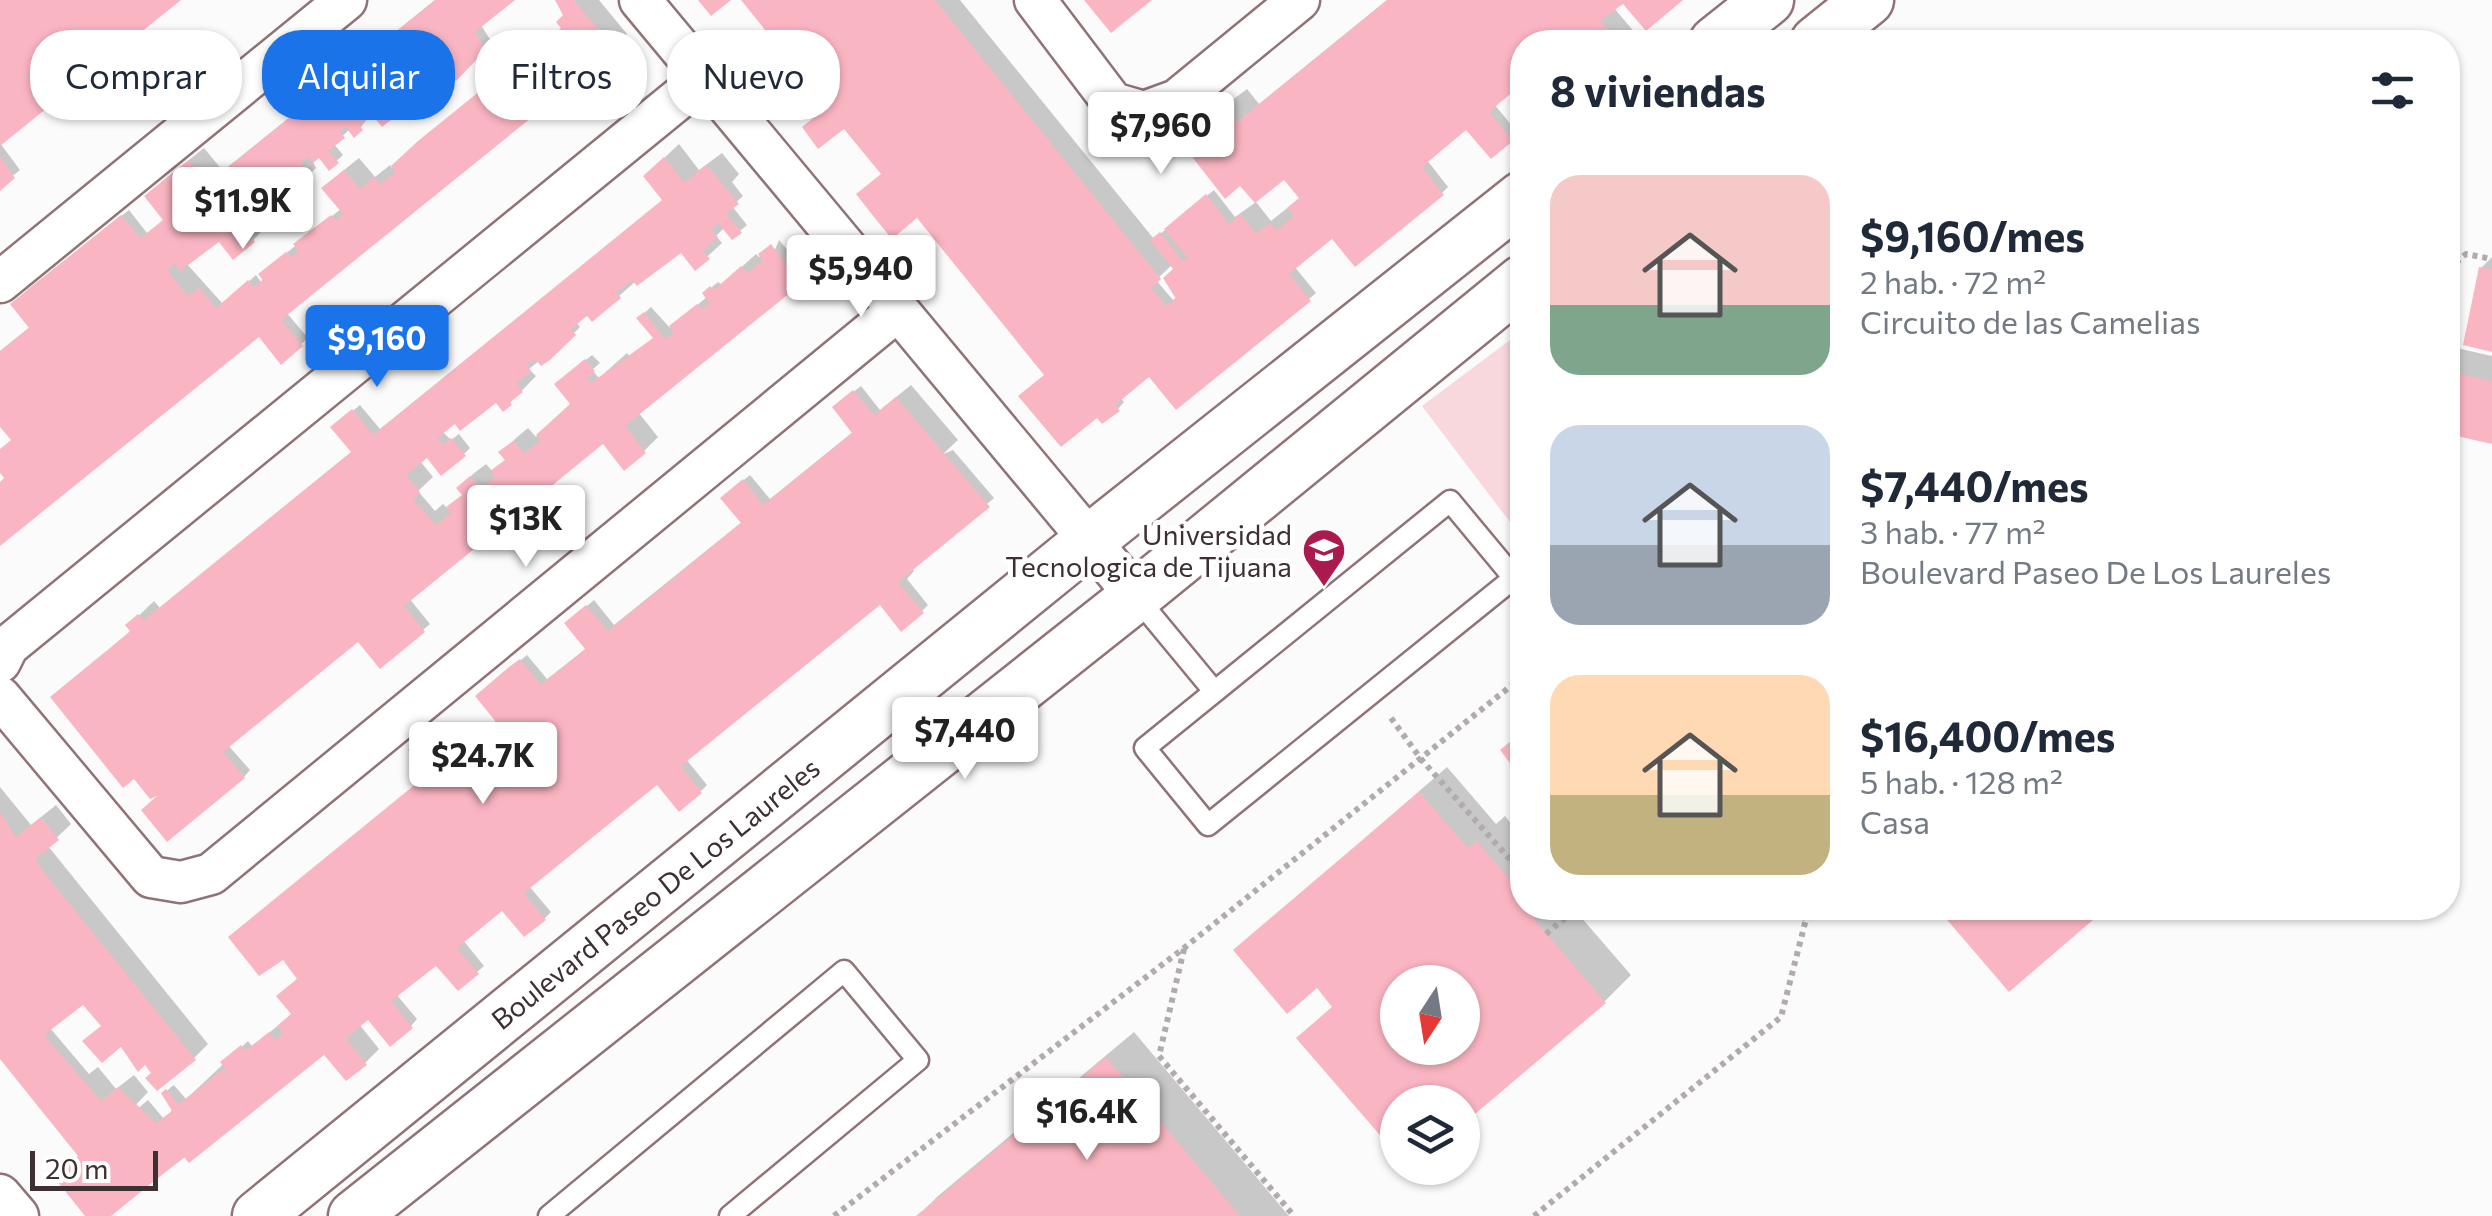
<!DOCTYPE html>
<html lang="es">
<head>
<meta charset="utf-8">
<style>
  :root { --surface:#fff; --page:#f6f6f7; --text:#1f2937; --muted:#747a83; --accent:#1a73e8 }
  body { margin:0; font-family:Commissioner,sans-serif; background:var(--page); color:var(--text); height:100vh; display:flex; flex-direction:column; font-size:38px; white-space:nowrap }
  * { box-sizing:border-box; margin:0 }
  p { font-size:32px; color:var(--muted) }
  .icon { flex:none; width:55px; height:55px; fill:none; stroke:currentColor; stroke-width:2; stroke-linecap:round; stroke-linejoin:round }
  .map { position:relative; flex:1; overflow:hidden }
  .drawer { position:absolute; left:1510px; top:30px; width:950px; height:890px; display:flex; flex-direction:column; background:var(--surface); border-radius:40px; box-shadow:0 2px 8px #0004 }
  .drawer>* { flex:none }
  .guide { position:absolute; left:30px; top:30px; width:950px; height:90px; display:flex; gap:20px }
  .needle { width:65px; rotate:192deg }
  .controls { position:absolute; left:1380px; top:965px; display:grid; gap:20px }
  .controls a { display:grid; place-items:center; width:100px; height:100px; border-radius:50%; background:var(--surface); box-shadow:0 2px 8px #0004; font-size:50px }
  .scale { position:absolute; left:30px; bottom:25px; width:128px; box-sizing:border-box; padding-left:10px; border:5px solid #3d2f32; border-top:0; font-size:28px; line-height:35px; white-space:nowrap; color:#3d2f32; -webkit-text-stroke:8px #fff; paint-order:stroke }
  .price { position:absolute; translate:-50% -85px; padding:0 22px; border-radius:10px; background:#fff; color:#222; font-size:32px; line-height:65px; filter:drop-shadow(0 2px 5px #0008) }
  .price::after { content:''; position:absolute; left:50%; top:60px; width:30px; height:22px; margin-left:-15px; background:inherit; clip-path:polygon(0 0,100% 0,50% 100%) }
  .price.active { background:var(--accent); color:#fff }
  ul { padding:0; list-style:none }
  li { display:flex; align-items:center; gap:30px; height:250px; padding:0 40px }
  li span { display:grid; place-items:center; flex:none; width:280px; height:200px; border-radius:30px; color:#555 }
  li>.icon { margin-inline-start:auto }
  span .icon { width:120px; height:120px; fill:#fffc; stroke-width:1 }
  li b { font-size:42px }
  h2 { display:flex; justify-content:space-between; align-items:center; height:120px; padding:0 40px; font-size:42px }
  .tag { padding:0 35px; border-radius:40px; background:var(--surface); box-shadow:0 2px 8px #0004; font-size:35px; line-height:90px }
  .tag.active { background:var(--accent); color:#fff }
  .map>svg:first-child { display:block }
  .green { fill:#f8d8dd }
  .shadow { fill:#0003; fill-rule:evenodd }
  .building { fill:#fab5c2; fill-rule:evenodd }
  .lines { fill:none; stroke-linecap:round; stroke-linejoin:round }
  .service-casing { stroke:#917277; stroke-width:25 }
  .minor-casing { stroke:#917277; stroke-width:45 }
  .tertiary-casing { stroke:#917277; stroke-width:55 }
  .path { stroke:#b1abad; stroke-width:6; stroke-dasharray:5 5; stroke-linecap:butt }
  .service { stroke:#fff; stroke-width:20 }
  .minor { stroke:#fff; stroke-width:40 }
  .tertiary { stroke:#fff; stroke-width:50 }
  .labels { text-anchor:middle; dominant-baseline:central; stroke-width:10; stroke-linejoin:round; paint-order:stroke }
  .poi-label { font-size:28px; fill:#3d2f32; stroke:#fff; text-anchor:end }
  .street-label { font-size:28px; fill:#3d2f32; stroke:#fff }
</style>
</head>
<body>
<div class="map">
<svg width="2492" height="1216" viewBox="0 0 2492 1216">
  <rect width="100%" height="100%" fill="#fbfbfb"/>
  <path class="green" d="M1522 331V538L1422 406Z"/>
  <path class="shadow" d="M0 0H178L0 143 20 170 0 186Z
    M435 0H512L481 25 491 41 490 47 456 77 432 63 392 99 400 108 394 114 373 111 355 135 350 129 334 144 343 155 329 168 319 155 312 160 316 168 310 174 284 183 254 210 267 226 253 240 219 238 186 263 223 304 256 275 261 282 268 268 342 208 325 188 339 174 359 158 375 177 390 165 392 168 523 57 529 65 535 60 533 56 563 26 566 15 558 0H599L627 34 286 312 308 338 282 361 259 334 0 543V484L7 478 0 469V451L13 440 0 425V351L31 326 27 290 129 210 147 233 165 219 161 182 204 148 223 171Z
    M744 0H960L1154 239 1214 190 1235 217 1256 202 1271 221 1301 197 1284 176 1218 138 1205 109 1225 93 1231 101 1247 89 1259 104 1387 0H1624L1614 8 1636 34 1627 42H1522V81L1494 104 1518 133 1512 140 1467 127 1427 160 1448 187 1442 193 1332 235 1294 266 1316 293 1309 299 1149 373 1120 397 1124 402 1118 409 1046 374ZM1173 264 1177 297 1173 300 1156 280Z
    M442 93 444 96 429 109 426 107Z
    M679 144 699 170 722 153 739 174 732 182 743 196 732 206 747 225 733 237 725 227 716 236 722 243 696 267 681 249 636 281 593 319 587 312 576 322 580 327 574 333 529 369 536 376 508 405 497 400 442 431 451 440 459 434 470 448 464 454 428 455 420 461 433 477 418 491 435 511 443 504 448 509 464 494 459 488 473 474 486 464 493 472 507 459 502 452 516 438 528 428 536 437 572 403 563 378 592 355 600 363 592 370 599 378 627 353 631 358 655 337 639 318 651 307 670 328 708 296 712 287 718 282 722 285 756 254 759 257 770 247 774 252 779 240 789 252 797 245 814 268 638 412 658 437 644 451 603 441 409 598 430 624 423 630 358 639 228 745 250 770 244 777 160 796 53 697 133 629 129 625 154 601 160 608 353 451 340 421 360 405 380 429 665 199 660 162Z
    M2492 257V349L2481 268Z
    M2448 346 2492 356V441L2448 431Z
    M911 385 958 440 943 454 953 450 994 498 912 568 914 571 907 579 928 605 922 611 890 594 686 759 707 785 701 791 666 775 529 886 551 912 545 918 525 934 511 901 463 940 484 966 477 972 458 988 448 956 396 994 417 1019 411 1026 380 1012 359 1024 379 1049 365 1063 324 1052 107 1216H88L80 1155 0 1056V787L31 825 56 805 71 824 48 846 208 1044 194 1058 154 1072 84 1001 50 1028 89 1074 98 1067 116 1089 134 1075 148 1092 133 1108 135 1111 148 1100 164 1119 174 1108 164 1094 171 1087 174 1085 186 1099 248 1041 252 1046 294 1013 279 996 299 977 430 773 418 743 438 727 447 739 455 732 466 745 497 720 484 690 527 655 547 679 587 648 574 617 594 600 614 625 743 521 730 491 750 475 770 499 854 431 842 401 861 386 880 410Z
    M1447 767 1496 824 1505 816 1522 837V908H1573L1631 975 1604 1002 1462 1102H1398L1299 1038 1334 1005 1317 985 1236 950ZM1398 982H1462V1048H1398Z
    M1940 908H2103L2009 988Z
    M1134 1032 1289 1216H918L938 1196Z"/>
  <path class="building" d="M0 0H181L0 146Z
    M435 0H515L475 32 486 50 456 81 450 73 444 79 432 66 387 106 396 116 382 127 372 115 360 126 363 130 354 138 346 127 340 132 345 138 328 151 339 163 329 171 319 158 313 163 308 157 301 163 311 176 288 193 283 188 269 198 265 192 257 199 263 206 239 222 255 242 233 260 219 242 180 271 175 264 167 270 188 296 199 287 216 308 248 280 254 287 263 280 258 274 286 252 291 257 299 251 293 244 331 215 336 220 343 214 321 188 344 170 360 189 374 177 380 184 396 172 391 166 418 141 507 69 516 63 522 70 552 34 558 40 566 34 556 22 563 15 555 0H574L615 50 281 320 303 346 281 365 259 337 0 546V482L4 478 0 473V449L11 440 0 427V351L29 328 10 304 121 215 141 238 163 220 144 196 189 160 208 183Z
    M698 0H731L711 16Z
    M741 0H935L1161 279 1151 288 1166 306 1176 299 1163 278 1173 269 1150 240 1160 232 1183 261 1188 258 1164 229 1206 194 1229 224 1240 214 1256 233 1270 223 1277 230 1294 216 1287 208 1299 198 1284 180 1255 203 1240 186 1225 199 1193 158 1215 139 1195 115 1217 98 1237 122 1387 0H1683L1646 31 1623 4 1600 21 1618 42H1522V84L1489 112 1513 141 1491 159 1466 130 1422 167 1444 195 1355 267 1332 239 1289 274 1311 301 1176 410 1149 377 1115 405 1120 411 1102 424 1097 418 1061 447 1018 396 1044 375 917 218 892 239 874 217 856 194 881 174 844 129 818 149 802 127 827 107Z
    M1084 0H1152L1111 33Z
    M0 157 15 178 0 191Z
    M664 157 684 182 707 165 739 204 726 213 742 233 732 240 718 223 711 229 718 237 703 251 710 259 695 271 681 253 637 286 632 280 616 292 621 298 592 322 587 316 571 329 576 335 550 360 541 366 535 359 526 365 531 371 516 383 523 392 510 402 512 405 503 412 496 403 460 431 455 424 437 438 443 444 451 438 466 456 441 476 427 458 406 475 420 492 413 499 436 525 451 513 446 507 462 495 456 488 470 476 481 489 495 477 490 471 505 460 498 452 513 441 524 453 541 440 536 435 570 404 554 384 585 359 595 371 587 378 591 383 653 338 636 318 644 312 665 339 674 333 669 326 697 304 702 309 709 303 702 293 710 286 714 290 741 266 747 273 763 261 758 254 771 244 801 284 625 426 646 453 624 471 603 444 404 606 425 632 402 651 380 669 358 642 223 752 245 778 167 842 141 810 157 796 150 799 134 779 123 788 50 697 127 634 130 631 125 625 138 614 144 620 351 452 330 427 352 409 373 435 662 200 643 176Z
    M2479 267 2492 269V352L2463 345Z
    M2448 371 2492 381V444L2448 434Z
    M853 390 874 415 896 397 990 507 898 582 924 613 901 632 880 605 681 766 702 793 679 812 657 785 524 893 546 920 524 937 502 911 457 948 479 974 458 991 436 966 413 984 391 1001 413 1028 390 1047 368 1020 346 1038 367 1065 346 1081 324 1055 189 1163 184 1157 111 1216H85L53 1176 78 1156 0 1059V812L16 837 41 817 59 840 36 858 39 866 196 1060 157 1091 145 1078 151 1073 145 1065 138 1072 121 1047 102 1063 82 1041 101 1026 83 1005 44 1035 101 1101 118 1087 156 1123 172 1111 161 1093 166 1089 179 1104 223 1069 234 1081 220 1062 241 1045 245 1051 269 1032 275 1040 283 1033 277 1026 291 1014 276 996 297 979 283 960 259 976 228 937 428 774 408 750 430 732 451 757 496 722 475 696 509 667 520 659 541 685 585 649 564 623 586 605 608 631 741 523 720 498 743 479 763 505 852 433 832 407Z
    M1522 732V779L1500 750Z
    M1419 792 1468 848 1477 841 1522 894V908H1534L1540 914 1534 919 1606 1003 1462 1125V1102H1398V1156L1296 1038 1332 1007 1317 988 1287 1014 1233 950ZM1398 982H1462V1048H1398Z
    M1937 908H2107L2009 992Z
    M1106 1057 1240 1216H916Z"/>
  <g class="lines">
    <g class="service-casing">
      <path id="service" d="M1450 501 1514 578 1208 825 1145 748Z
        M1137 598 1214 691
        M549 1216 844 971 918 1060 730 1216"/>
    </g>
    <g class="minor-casing">
      <path id="minor" d="M640 0 1136 596
        M1035 0 1113 103 1144 112 1177 100 1299 0
        M0 282 346 0
        M0 662 8 646 704 78
        M0 697 151 877 181 882 211 874 898 310
        M0 1195 18 1216"/>
    </g>
    <g class="tertiary-casing">
      <path id="tertiary" d="M1715 42 1768 0
        M1816 42 1868 0
        M258 1216 1090 540 1522 197
        M354 1216 1136 596 1522 281"/>
    </g>
    <path class="path" d="M2448 269 2466 254 2492 259
      M1391 718 1421 759 1522 873
      M1554 908 1564 919
      M1797 908 1806 919
      M1546 934 1577 908
      M1184 949 1159 1056 1294 1216
      M834 1216 1184 948 1522 677
      M1534 1216 1781 1017 1806 919 1821 908"/>
    <use href="#service" class="service"/>
    <use href="#minor" class="minor"/>
    <use href="#tertiary" class="tertiary"/>
  </g>
  <defs>
    <g id="university-pin" transform="scale(2.25)"><path d="M0 17L-7.5 6A9.5 9.5 0 1 1 7.5 6Z" fill="#ab1a4f" stroke="#fff"/><path d="M0-5L7-2L0 1L-7-2ZM-4 1L0 2.5L4 1V4Q0 6-4 4Z" fill="#fff"/></g>
  </defs>
  <g fill-rule="evenodd">
    <use href="#university-pin" x="1324" y="550"/>
  </g>
  <g class="labels">
    <g class="poi-label">
      <text x="1292" y="534">Universidad<tspan x="1292" dy="32">Tecnologica de Tijuana</tspan></text>
    </g>
    <g class="street-label">
      <text transform="translate(655 893) rotate(-39)">Boulevard Paseo De Los Laureles</text>
    </g>
  </g>
</svg>
<div class="controls">
<a><svg class="needle" viewBox="-14 -14 28 28"><path d="M0-13l5 13h-10z" fill="#e53935"/><path d="M0 13l5-13h-10z" fill="#747a83"/></svg></a>
<a><svg class="icon" aria-label="layers" viewBox="0 0 24 24"><path d="M12 4l9 5-9 5-9-5zM3 14l9 5 9-5"/></svg></a>
</div>
<div class="scale">20 m</div>
<b class="price" style="left:1161px;top:177px">$7,960</b>
<b class="price" style="left:243px;top:252px">$11.9K</b>
<b class="price" style="left:861px;top:320px">$5,940</b>
<b class="price active" style="left:377px;top:390px">$9,160</b>
<b class="price" style="left:526px;top:570px">$13K</b>
<b class="price" style="left:965px;top:782px">$7,440</b>
<b class="price" style="left:483px;top:807px">$24.7K</b>
<b class="price" style="left:1087px;top:1163px">$16.4K</b>
<div class="guide">
<a class="tag">Comprar</a>
<a class="tag active">Alquilar</a>
<a class="tag">Filtros</a>
<a class="tag">Nuevo</a>
</div>
<section class="drawer">
<h2>8 viviendas<svg class="icon" aria-label="filters" viewBox="0 0 24 24"><path d="M4 7h16M4 17h16"/><circle cx="9" cy="7" r="2"/><circle cx="15" cy="17" r="2"/></svg></h2>
<ul>
<li><span style="background:linear-gradient(#f6c9c9 65%,#7fa58c 0)"><svg class="icon" aria-label="home" viewBox="0 0 24 24"><path d="M3 11l9-7 9 7M6 9v11h12V9"/></svg></span><div><b>$9,160/mes</b><p>2 hab. · 72 m²</p><p>Circuito de las Camelias</p></div></li>
<li><span style="background:linear-gradient(#c9d6e8 60%,#9aa5b1 0)"><svg class="icon" aria-label="home" viewBox="0 0 24 24"><path d="M3 11l9-7 9 7M6 9v11h12V9"/></svg></span><div><b>$7,440/mes</b><p>3 hab. · 77 m²</p><p>Boulevard Paseo De Los Laureles</p></div></li>
<li><span style="background:linear-gradient(#ffd9b3 60%,#c2b280 0)"><svg class="icon" aria-label="home" viewBox="0 0 24 24"><path d="M3 11l9-7 9 7M6 9v11h12V9"/></svg></span><div><b>$16,400/mes</b><p>5 hab. · 128 m²</p><p>Casa</p></div></li>
</ul>
</section>
</div>
</body>
</html>
